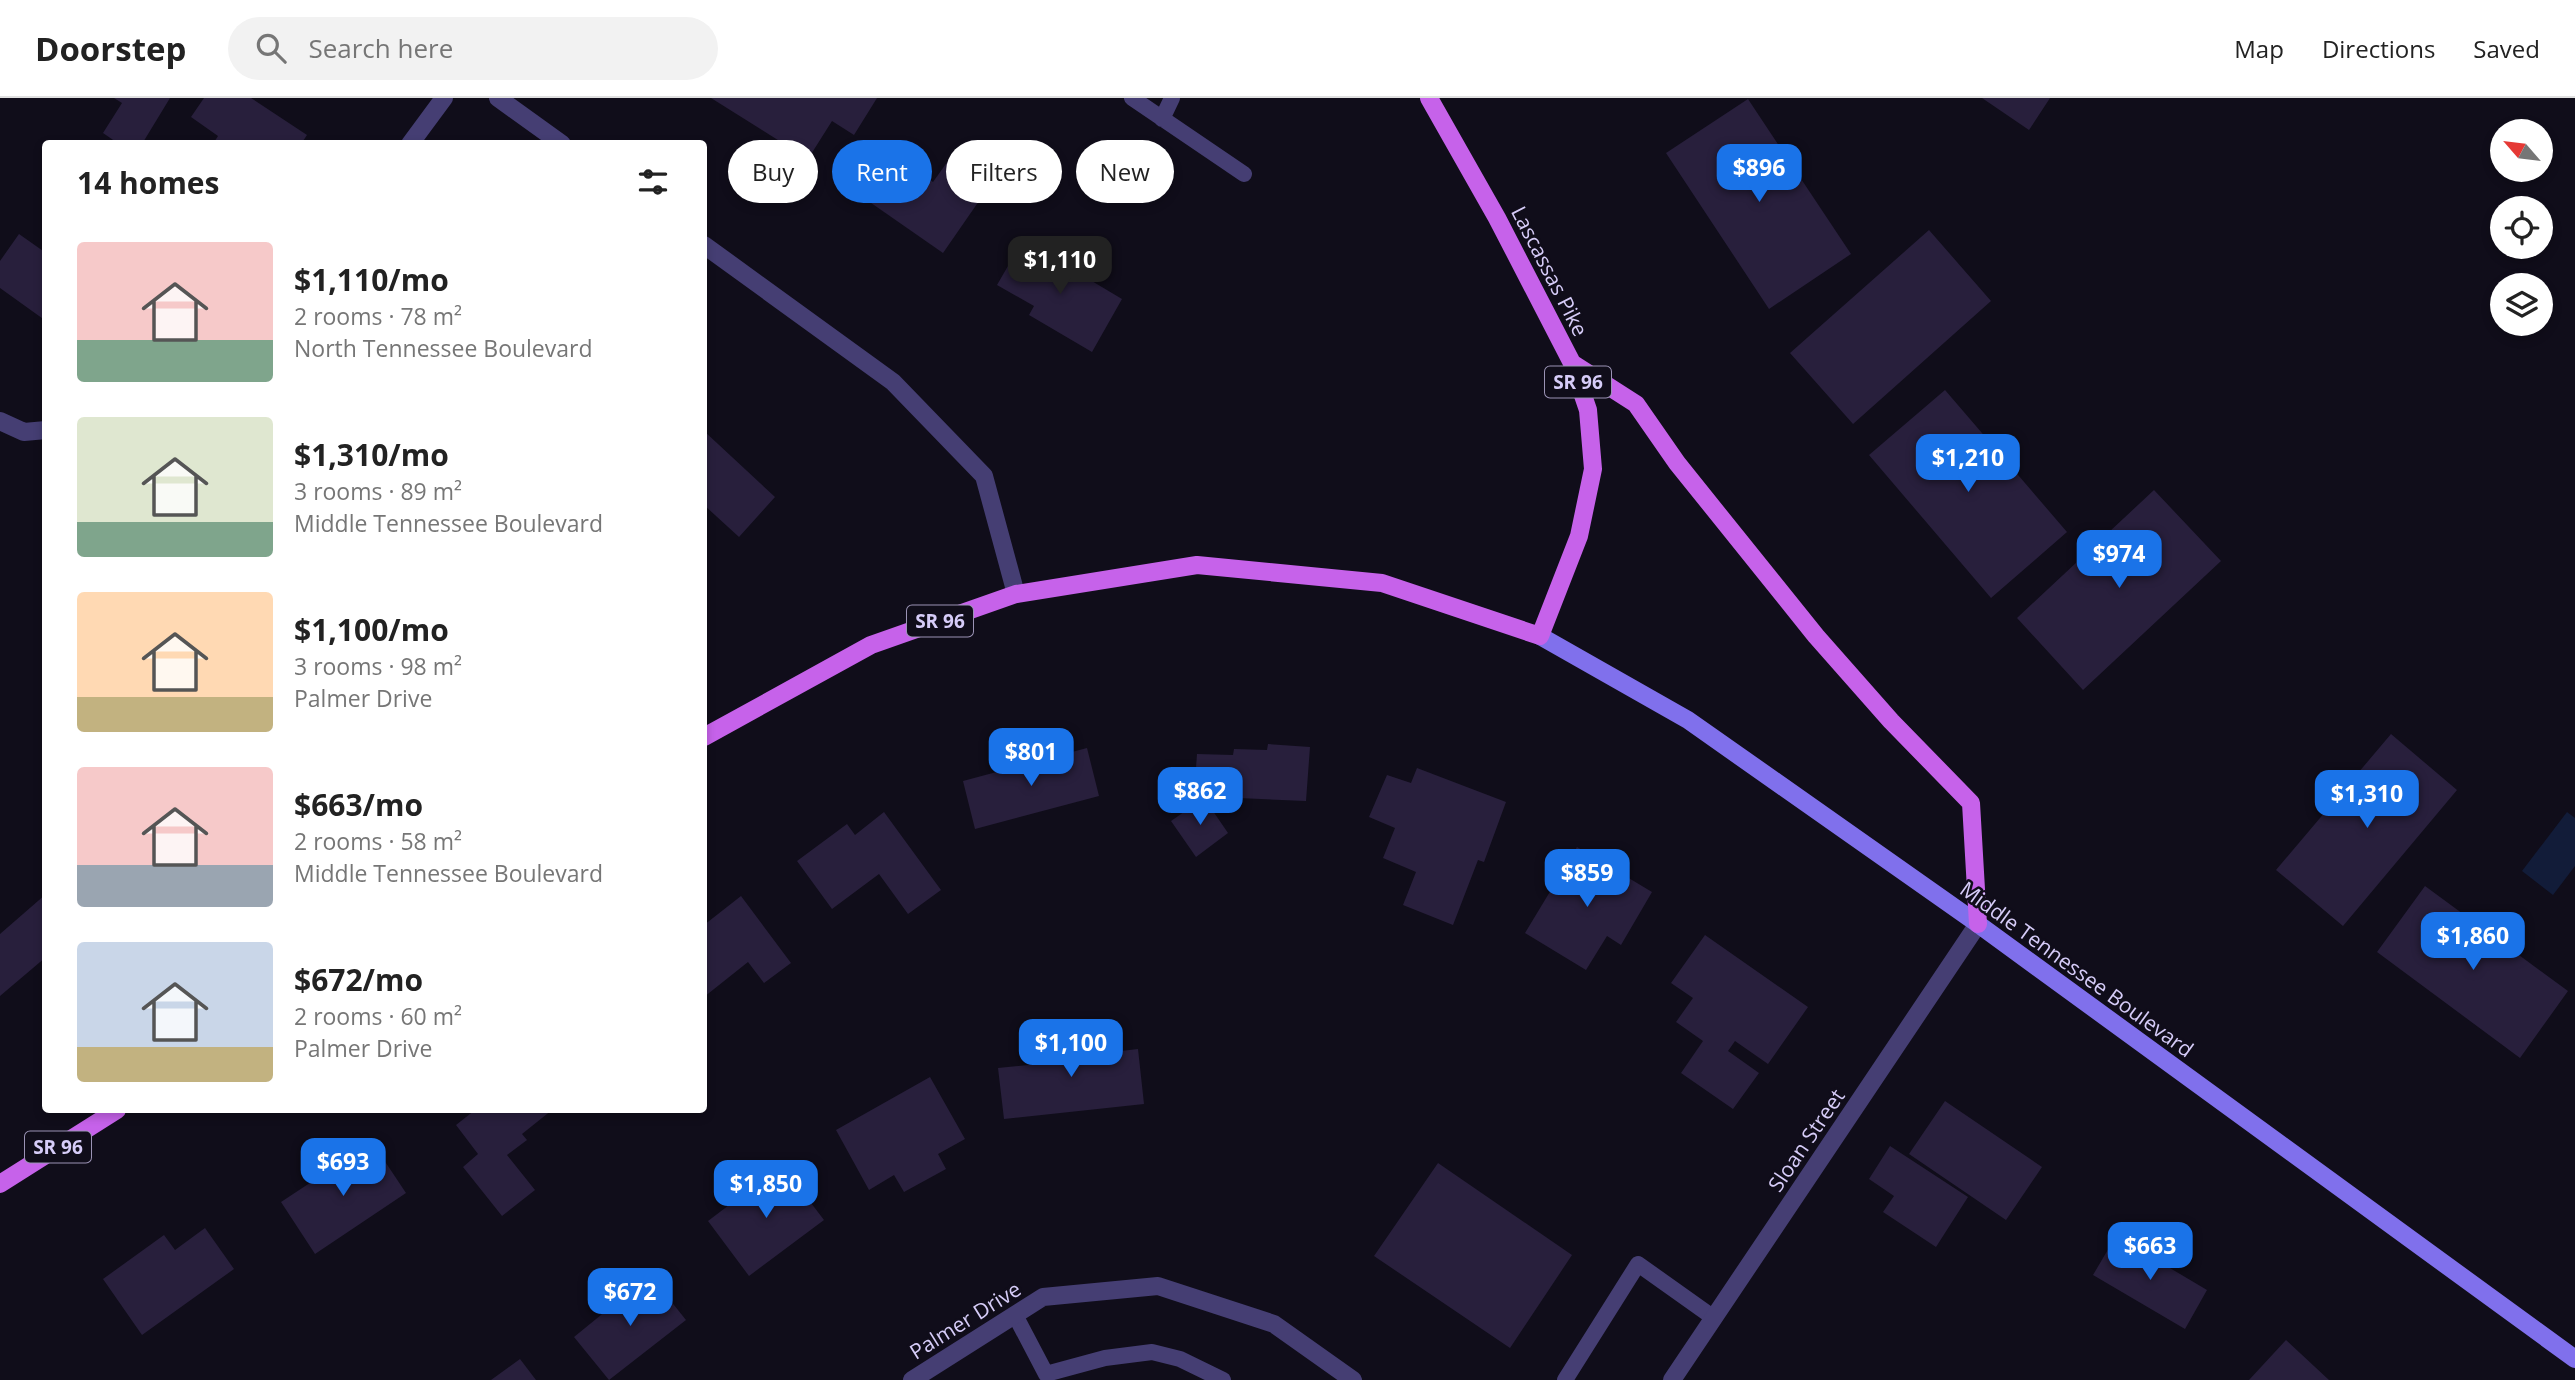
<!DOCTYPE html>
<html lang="en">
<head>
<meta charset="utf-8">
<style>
  :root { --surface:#fff; --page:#f2f2f2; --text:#222; --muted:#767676; --line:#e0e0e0; --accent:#1a73e8 }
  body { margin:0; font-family:"Open Sans",sans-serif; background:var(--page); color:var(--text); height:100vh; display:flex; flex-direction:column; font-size:26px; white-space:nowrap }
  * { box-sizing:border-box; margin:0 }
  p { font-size:23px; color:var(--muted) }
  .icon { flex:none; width:38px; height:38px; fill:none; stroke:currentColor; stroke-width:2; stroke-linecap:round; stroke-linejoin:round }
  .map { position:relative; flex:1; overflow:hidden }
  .panel { position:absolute; left:42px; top:42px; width:665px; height:973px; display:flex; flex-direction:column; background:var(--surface); border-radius:7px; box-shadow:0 4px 10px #0003 }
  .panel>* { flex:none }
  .top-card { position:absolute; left:728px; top:42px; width:665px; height:63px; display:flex; gap:14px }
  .needle { width:46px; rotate:298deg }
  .buttons { position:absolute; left:2490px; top:21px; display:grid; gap:14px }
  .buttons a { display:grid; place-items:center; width:63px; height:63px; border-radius:50%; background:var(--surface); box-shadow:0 4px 10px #0003; font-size:35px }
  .price { position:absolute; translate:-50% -60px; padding:0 16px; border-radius:14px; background:var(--accent); color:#fff; font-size:23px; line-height:46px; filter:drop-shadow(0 2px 4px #0008) }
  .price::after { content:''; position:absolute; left:50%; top:42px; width:21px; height:16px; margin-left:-10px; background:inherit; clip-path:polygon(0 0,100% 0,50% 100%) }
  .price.selected { background:#222; color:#fff }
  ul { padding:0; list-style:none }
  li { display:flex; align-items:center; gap:21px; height:175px; padding:0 35px }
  li span { display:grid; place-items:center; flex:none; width:196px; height:140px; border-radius:7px; color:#555 }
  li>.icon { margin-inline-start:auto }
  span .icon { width:84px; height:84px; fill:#fffc; stroke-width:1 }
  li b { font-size:30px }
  h2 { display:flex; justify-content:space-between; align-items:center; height:84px; padding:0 35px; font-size:30px }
  .chip { padding:0 24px; border-radius:32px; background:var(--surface); box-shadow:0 4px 10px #0003; font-size:24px; line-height:63px }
  .chip.selected { background:var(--accent); color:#fff }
  header { display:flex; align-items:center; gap:42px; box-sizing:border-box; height:98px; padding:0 35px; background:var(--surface); border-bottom:2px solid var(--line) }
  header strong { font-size:33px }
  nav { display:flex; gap:38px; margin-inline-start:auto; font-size:24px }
  .search { width:490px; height:63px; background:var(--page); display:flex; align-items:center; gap:18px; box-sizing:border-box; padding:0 24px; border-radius:38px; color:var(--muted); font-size:26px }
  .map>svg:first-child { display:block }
  .water { fill:#121c39 }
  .building { fill:#281f3c }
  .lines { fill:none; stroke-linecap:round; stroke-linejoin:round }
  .service { stroke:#453e73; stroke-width:16 }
  .minor { stroke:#453e73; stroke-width:18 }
  .secondary { stroke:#8070ec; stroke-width:18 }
  .primary { stroke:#c662ea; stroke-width:18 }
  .labels { text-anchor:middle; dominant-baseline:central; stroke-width:5; stroke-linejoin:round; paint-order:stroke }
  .shield { fill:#100d1a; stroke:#9b93b5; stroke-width:2 }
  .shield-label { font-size:19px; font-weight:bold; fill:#d6ccf8 }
  .street-label { font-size:21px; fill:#d6ccf8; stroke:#100d1a }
</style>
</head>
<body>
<header>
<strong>Doorstep</strong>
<div class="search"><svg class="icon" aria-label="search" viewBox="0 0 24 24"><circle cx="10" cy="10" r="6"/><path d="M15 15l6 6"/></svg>Search here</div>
<nav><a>Map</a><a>Directions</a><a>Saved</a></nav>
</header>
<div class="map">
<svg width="2575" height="1282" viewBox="0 0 2575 1282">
  <rect width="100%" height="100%" fill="#100d1a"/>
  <path class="water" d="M2567 714 2575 720V768L2553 797 2522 773Z"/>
  <path class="building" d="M114 0H170L142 46H119L103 35 122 5Z
    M204 0H251L307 37 301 46H213L218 38 191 19Z
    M711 0H877L854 37 832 23 808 61Z
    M1982 0H2050L2029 32Z
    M1748 1 1851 156 1769 211 1666 55Z
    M881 48 933 84 958 49 997 77 943 155 851 91Z
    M1929 132 1991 203 1853 326 1790 255Z
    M19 136 46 155V223L0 190V163Z
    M1023 142 1122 201 1092 254 1029 217 1034 208 997 187Z
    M1945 292 2067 434 1991 500 1869 357Z
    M704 333 775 399 739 439 704 407Z
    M2154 392 2221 463 2083 592 2017 520Z
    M2391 636 2457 692 2343 828 2276 772Z
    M1268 646 1310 649 1306 703 1194 698 1197 656 1233 657 1234 651 1267 652Z
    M1087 650 1099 698 975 731 963 683Z
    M1417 670 1506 704 1484 764 1478 762 1453 827 1403 807 1416 774 1383 760 1395 730 1369 719 1387 677 1411 685Z
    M1204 700 1228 735 1196 759 1171 723Z
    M884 714 941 792 908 816 879 776 832 811 797 763 847 726 855 737Z
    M1577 749 1652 794 1621 847 1607 838 1586 872 1525 835Z
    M2425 788 2568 893 2520 960 2377 854Z
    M46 796V859L0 898V836Z
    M741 798 791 865 764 885 748 864 704 899V827Z
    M1705 837 1808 909 1768 966 1735 943 1728 953 1759 975 1733 1011 1681 975 1703 943 1676 924 1693 900 1671 885Z
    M1092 932 1095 956 1138 951 1144 1006 1004 1021 998 970 1038 966 1035 939Z
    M930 979 965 1041 938 1056 946 1071 904 1094 894 1077 869 1092 836 1032Z
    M1945 1003 2042 1069 2006 1122 1909 1056Z
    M475 1012H552L522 1036 527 1042 507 1057 535 1092 502 1118 463 1069 478 1056 456 1027Z
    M372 1044 406 1095 315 1156 281 1104Z
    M1890 1048 1968 1099 1936 1149 1883 1114 1894 1098 1869 1081Z
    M1438 1065 1572 1157 1510 1250 1374 1158Z
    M782 1067 824 1122 749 1178 708 1123Z
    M205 1130 234 1171 142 1237 103 1181 164 1137 175 1152Z
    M2116 1138 2207 1192 2185 1231 2093 1177Z
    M650 1177 686 1222 609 1282 574 1239Z
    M2286 1242 2329 1282H2249Z
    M520 1261 536 1282H491Z"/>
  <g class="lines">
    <path class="service" d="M1132 0 1244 76
      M1162 21 1172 0
      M1015 1217 1046 1276 1105 1260 1152 1254 1180 1261 1223 1282
      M1565 1282 1638 1166 1714 1220"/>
    <path class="minor" d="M498 0 562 46
      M410 46 444 0
      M704 147 893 284 984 378 1016 496
      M0 323 24 334 46 332
      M912 1282 1043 1199 1158 1188 1274 1226 1353 1282
      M1672 1282 1978 826"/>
    <path class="secondary" d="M1540 538 1688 622 1978 826 2575 1261"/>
    <path class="primary" d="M1572 265 1636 306 1677 365 1816 538 1891 623 1971 705 1978 826
      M704 639 871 547 1016 496 1197 467 1382 485 1540 538 1579 438 1593 371 1588 312 1572 265 1497 120 1429 0
      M0 1086 117 1012"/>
  </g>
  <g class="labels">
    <g class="shield">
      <rect x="1545" y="268.5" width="66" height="31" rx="5"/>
      <rect x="907" y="507.5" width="66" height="31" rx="5"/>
      <rect x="25" y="1033.5" width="66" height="31" rx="5"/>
    </g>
    <g class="shield-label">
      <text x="1578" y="284">SR 96</text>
      <text x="940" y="523">SR 96</text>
      <text x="58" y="1049">SR 96</text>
    </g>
    <g class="street-label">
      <text transform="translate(1550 173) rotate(63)">Lascassas Pike</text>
      <text transform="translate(2077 871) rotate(36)">Middle Tennessee Boulevard</text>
      <text transform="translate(1806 1042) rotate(-56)">Sloan Street</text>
      <text transform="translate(965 1222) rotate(-32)">Palmer Drive</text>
    </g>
  </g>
</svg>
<div class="buttons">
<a><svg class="needle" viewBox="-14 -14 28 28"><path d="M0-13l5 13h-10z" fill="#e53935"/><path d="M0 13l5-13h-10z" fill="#767676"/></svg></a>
<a><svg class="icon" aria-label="locate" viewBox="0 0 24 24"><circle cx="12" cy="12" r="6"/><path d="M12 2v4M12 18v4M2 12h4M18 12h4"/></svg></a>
<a><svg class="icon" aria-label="layers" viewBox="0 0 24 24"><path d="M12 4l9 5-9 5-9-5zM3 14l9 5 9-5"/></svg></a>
</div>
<b class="price" style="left:1759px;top:106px">$896</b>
<b class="price selected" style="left:1060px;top:198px">$1,110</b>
<b class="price" style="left:1968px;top:396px">$1,210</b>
<b class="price" style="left:2119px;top:492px">$974</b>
<b class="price" style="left:1031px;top:690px">$801</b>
<b class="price" style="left:1200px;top:729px">$862</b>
<b class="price" style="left:2367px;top:732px">$1,310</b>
<b class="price" style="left:1587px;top:811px">$859</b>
<b class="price" style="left:2473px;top:874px">$1,860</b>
<b class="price" style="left:1071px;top:981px">$1,100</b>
<b class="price" style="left:343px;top:1100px">$693</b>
<b class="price" style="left:766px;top:1122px">$1,850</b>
<b class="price" style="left:2150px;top:1184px">$663</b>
<b class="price" style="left:630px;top:1230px">$672</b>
<div class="top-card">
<a class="chip">Buy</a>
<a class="chip selected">Rent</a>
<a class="chip">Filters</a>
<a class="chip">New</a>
</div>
<section class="panel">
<h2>14 homes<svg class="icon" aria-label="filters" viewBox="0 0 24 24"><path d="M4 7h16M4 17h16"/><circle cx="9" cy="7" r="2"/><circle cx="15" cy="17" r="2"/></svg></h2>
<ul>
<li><span style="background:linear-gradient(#f6c9c9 70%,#7fa58c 0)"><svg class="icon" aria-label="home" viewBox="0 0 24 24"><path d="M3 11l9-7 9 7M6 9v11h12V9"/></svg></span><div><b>$1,110/mo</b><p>2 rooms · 78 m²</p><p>North Tennessee Boulevard</p></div></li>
<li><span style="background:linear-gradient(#dfe7d0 75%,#7fa58c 0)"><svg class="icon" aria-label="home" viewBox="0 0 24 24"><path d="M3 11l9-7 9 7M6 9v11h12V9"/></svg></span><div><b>$1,310/mo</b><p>3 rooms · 89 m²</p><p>Middle Tennessee Boulevard</p></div></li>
<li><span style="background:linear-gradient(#ffd9b3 75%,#c2b280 0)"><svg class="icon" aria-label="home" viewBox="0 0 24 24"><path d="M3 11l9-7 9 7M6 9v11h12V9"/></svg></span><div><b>$1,100/mo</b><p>3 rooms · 98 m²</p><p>Palmer Drive</p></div></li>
<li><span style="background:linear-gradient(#f6c9c9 70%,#9aa5b1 0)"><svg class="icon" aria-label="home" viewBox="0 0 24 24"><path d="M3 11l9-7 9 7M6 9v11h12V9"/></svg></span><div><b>$663/mo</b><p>2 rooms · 58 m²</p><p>Middle Tennessee Boulevard</p></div></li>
<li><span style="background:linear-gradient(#c9d6e8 75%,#c2b280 0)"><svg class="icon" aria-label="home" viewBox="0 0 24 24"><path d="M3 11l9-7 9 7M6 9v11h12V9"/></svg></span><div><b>$672/mo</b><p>2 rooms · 60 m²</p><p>Palmer Drive</p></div></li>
</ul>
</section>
</div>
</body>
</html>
